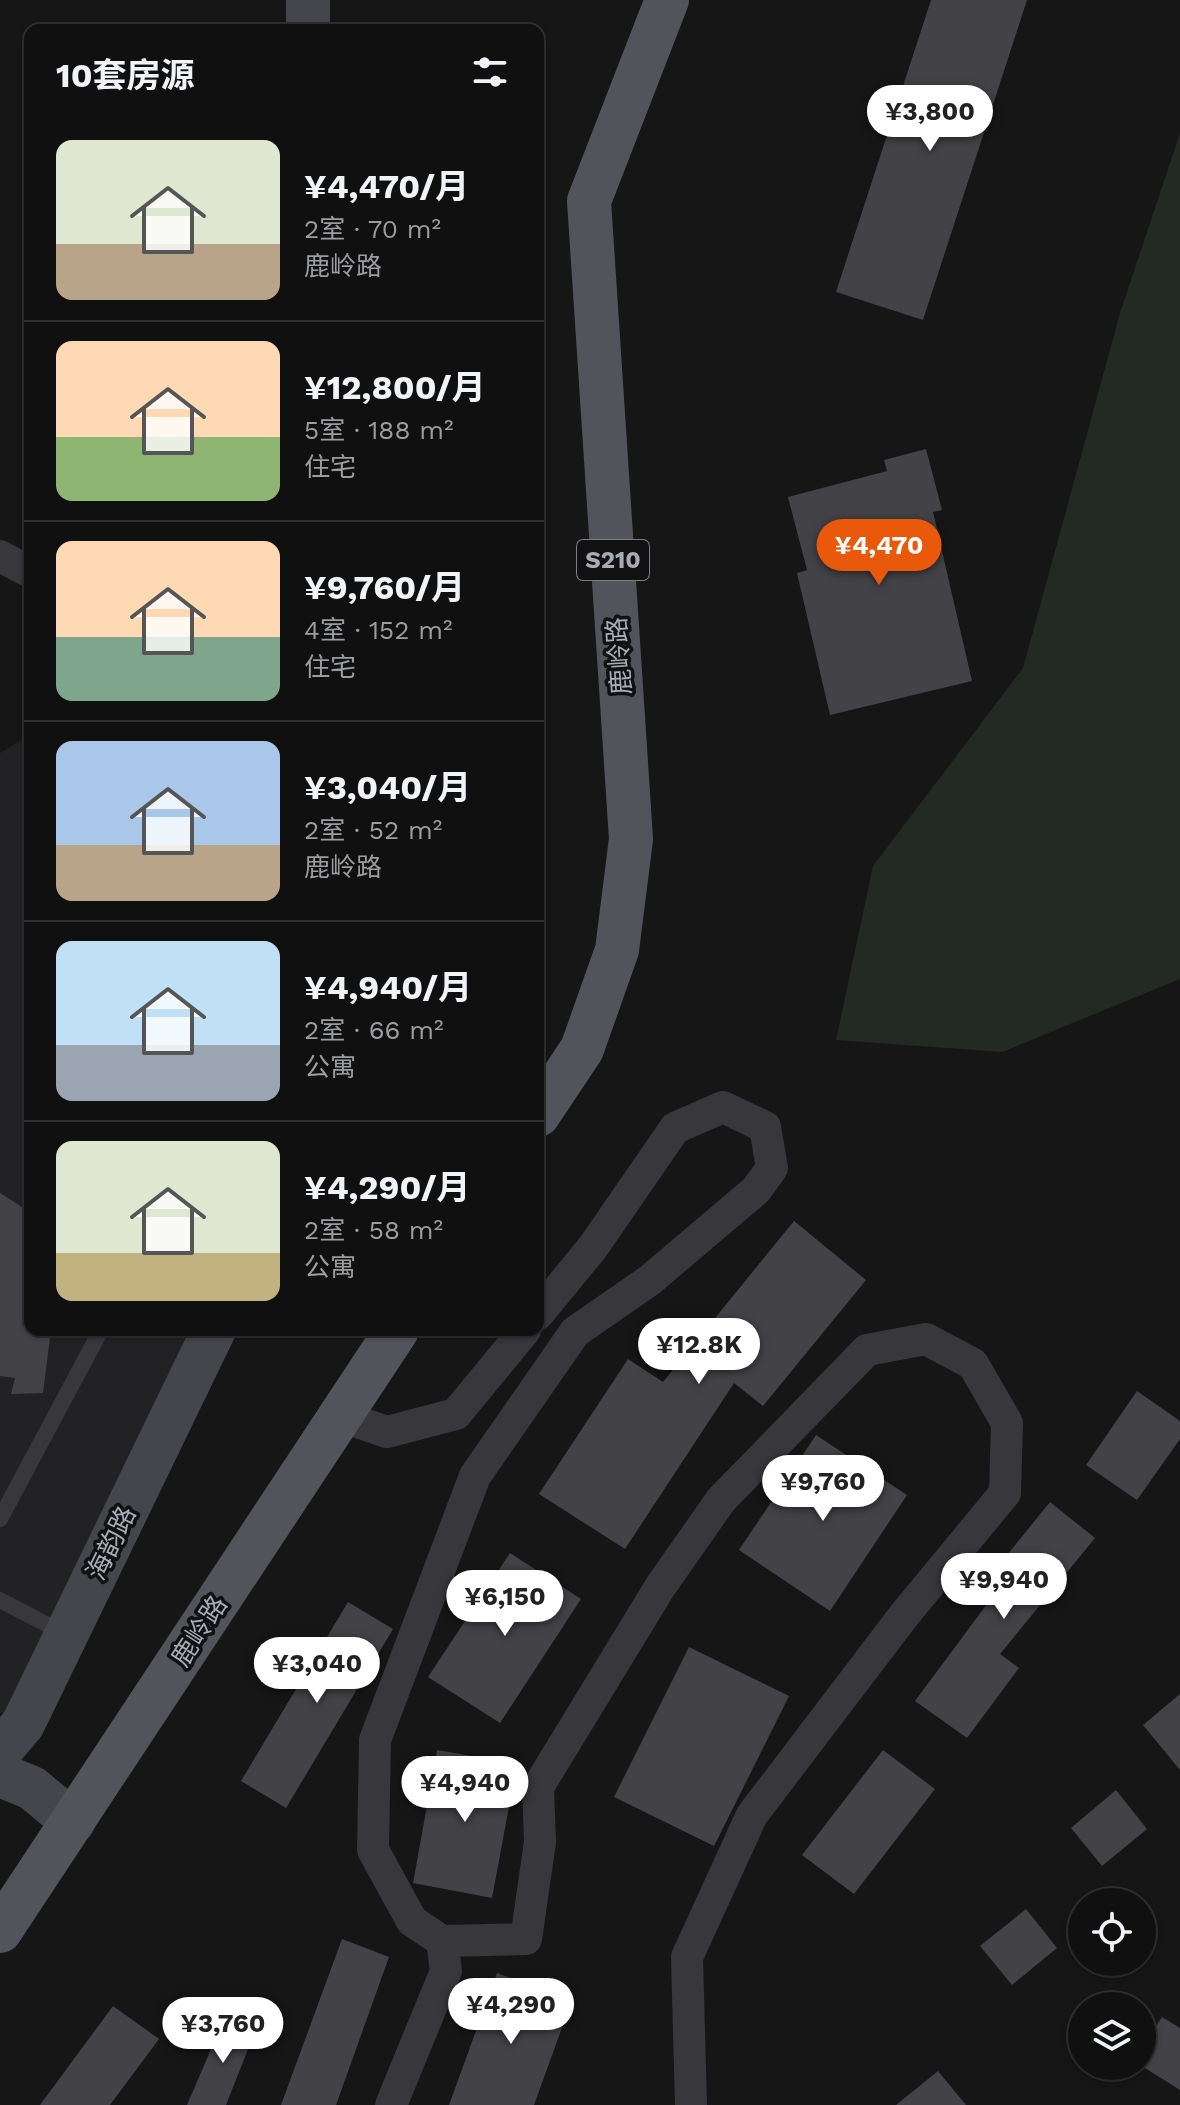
<!DOCTYPE html>
<html lang="zh">
<head>
<meta charset="utf-8">
<style>
  :root { --surface:#101011; --page:#19191a; --text:#f1f3f6; --muted:#9c9d9f; --line:#303031; --accent:#ea580c }
  body { margin:0; font-family:"Work Sans","Noto Sans SC",sans-serif; background:var(--page); color:var(--text); height:100vh; display:flex; flex-direction:column; font-size:30px; white-space:nowrap }
  * { box-sizing:border-box; margin:0 }
  p { font-size:26px; color:var(--muted) }
  .icon { flex:none; width:44px; height:44px; fill:none; stroke:currentColor; stroke-width:2; stroke-linecap:round; stroke-linejoin:round }
  .map { position:relative; flex:1; overflow:hidden }
  .drawer { position:absolute; left:24px; top:24px; width:520px; height:1312px; display:flex; flex-direction:column; background:var(--surface); border-radius:16px; box-shadow:0 2px 6px #0004,0 0 0 2px var(--line) }
  .drawer>* { flex:none }
  .controls { position:absolute; left:1068px; top:1888px; display:grid; gap:16px }
  .controls a { display:grid; place-items:center; width:88px; height:88px; border-radius:50%; background:var(--surface); box-shadow:0 2px 6px #0004,0 0 0 2px var(--line); font-size:40px }
  .price { position:absolute; translate:-50% -68px; padding:0 18px; border-radius:28px; background:#fff; color:#222; font-size:26px; line-height:52px; filter:drop-shadow(0 2px 4px #0008) }
  .price::after { content:''; position:absolute; left:50%; top:48px; width:24px; height:18px; margin-left:-12px; background:inherit; clip-path:polygon(0 0,100% 0,50% 100%) }
  .price.on { background:var(--accent); color:#fff }
  ul { padding:0; list-style:none }
  li { display:flex; align-items:center; gap:24px; height:200px; padding:0 32px }
  li+li { border-top:2px solid var(--line) }
  li span { display:grid; place-items:center; flex:none; width:224px; height:160px; border-radius:16px; color:#555 }
  li>.icon { margin-inline-start:auto }
  span .icon { width:96px; height:96px; fill:#fffc; stroke-width:1 }
  li b { font-size:34px }
  h2 { display:flex; justify-content:space-between; align-items:center; height:96px; padding:0 32px; font-size:34px }
  .map>svg:first-child { display:block }
  .built { fill:#222224 }
  .green { fill:#222a23 }
  .building { fill:#434347 }
  .lines { fill:none; stroke-linecap:round; stroke-linejoin:round }
  .lane { stroke:#37373c; stroke-width:16 }
  .street { stroke:#37373c; stroke-width:32 }
  .secondary { stroke:#45464c; stroke-width:44 }
  .primary { stroke:#53545b; stroke-width:44 }
  .labels { text-anchor:middle; dominant-baseline:central; stroke-width:7; stroke-linejoin:round; paint-order:stroke }
  .shield { fill:#111112; stroke:#7b7e85; stroke-width:2 }
  .shield-label { font-size:24px; font-weight:bold; fill:#a9acb6 }
  .street-label { font-size:26px; fill:#a9acb6; stroke:#111112 }
</style>
</head>
<body>
<div class="map">
<svg width="1180" height="2105" viewBox="0 0 1180 2105">
  <rect width="100%" height="100%" fill="#161617"/>
  <path class="built" d="M30 735V1330H202L6 1713H0V753Z"/>
  <path class="green" d="M1180 133V979L1002 1052 836 1040 873 866 1023 668 1120 313Z"/>
  <path class="building" d="M931 0H1027L923 320 836 292Z
    M926 449 942 510 933 512 972 681 830 715 797 573 807 570 788 497 887 471 884 460Z
    M0 1193 30 1212V1330H51L43 1393 11 1394 15 1378 0 1376Z
    M794 1221 866 1280 763 1406 734 1383 625 1549 539 1494 628 1359 663 1382Z
    M1137 1391 1180 1421V1439L1137 1500 1086 1465Z
    M816 1435 907 1495 830 1611 739 1550Z
    M1050 1502 1095 1538 1000 1654 1019 1668 967 1738 915 1701 993 1596 981 1587Z
    M510 1553 581 1599 500 1723 428 1677Z
    M348 1602 393 1629 286 1808 241 1781Z
    M689 1647 789 1696 714 1846 614 1797Z
    M1180 1694V1770L1143 1725Z
    M437 1750 517 1764 492 1898 413 1883Z
    M883 1750 935 1789 854 1894 802 1855Z
    M1116 1790 1147 1829 1102 1866 1071 1828Z
    M1026 1909 1057 1948 1012 1985 980 1946Z
    M342 1939 389 1957 336 2105H281Z
    M497 1973 572 2000 534 2105H449Z
    M113 2006 159 2039 110 2105H40Z
    M1162 2017 1180 2028V2090L1142 2066V2048Z
    M224 2019 256 2029 226 2105H187Z
    M938 2071 966 2105H896Z"/>
  <g class="lines">
    <path class="lane" d="M0 1519 101 1330
      M0 1600 65 1634"/>
    <path class="street" d="M0 556 30 572
      M340 1416 387 1432 456 1414 525 1330
      M442 1941 526 1939 540 1842 538 1787 660 1587 721 1500 867 1350 926 1339 973 1364 1007 1423 1005 1493 905 1614 752 1815 687 1957 691 2105
      M391 2105 446 1971 442 1941 412 1921 373 1850 375 1740 475 1476 575 1332 650 1280 756 1190 772 1168 765 1127 723 1107 675 1128 593 1247 538 1314"/>
    <path class="secondary" d="M308 30V0
      M0 1751 23 1724 214 1330
      M0 1775 32 1788 73 1822"/>
    <path class="primary" d="M538 1115 582 1049 617 950 631 839 589 201 667 0
      M0 1931 397 1330"/>
  </g>
  <g class="labels">
    <rect class="shield" x="577" y="540" width="72" height="40" rx="6"/>
    <g class="shield-label">
      <text x="613" y="560">S210</text>
    </g>
    <g class="street-label">
      <text transform="translate(619 656) rotate(-94)">鹿岭路</text>
      <text transform="translate(111 1543) rotate(-64)">海韵路</text>
      <text transform="translate(199 1631) rotate(-57)">鹿岭路</text>
    </g>
  </g>
</svg>
<div class="controls">
<a><svg class="icon" aria-label="locate" viewBox="0 0 24 24"><circle cx="12" cy="12" r="6"/><path d="M12 2v4M12 18v4M2 12h4M18 12h4"/></svg></a>
<a><svg class="icon" aria-label="layers" viewBox="0 0 24 24"><path d="M12 4l9 5-9 5-9-5zM3 14l9 5 9-5"/></svg></a>
</div>
<b class="price" style="left:930px;top:153px">¥3,800</b>
<b class="price on" style="left:879px;top:587px">¥4,470</b>
<b class="price" style="left:699px;top:1386px">¥12.8K</b>
<b class="price" style="left:823px;top:1523px">¥9,760</b>
<b class="price" style="left:1004px;top:1621px">¥9,940</b>
<b class="price" style="left:505px;top:1638px">¥6,150</b>
<b class="price" style="left:317px;top:1705px">¥3,040</b>
<b class="price" style="left:465px;top:1824px">¥4,940</b>
<b class="price" style="left:511px;top:2046px">¥4,290</b>
<b class="price" style="left:223px;top:2065px">¥3,760</b>
<section class="drawer">
<h2>10套房源<svg class="icon" aria-label="filters" viewBox="0 0 24 24"><path d="M4 7h16M4 17h16"/><circle cx="9" cy="7" r="2"/><circle cx="15" cy="17" r="2"/></svg></h2>
<ul>
<li><span style="background:linear-gradient(#dfe7d0 65%,#b9a48a 0)"><svg class="icon" aria-label="home" viewBox="0 0 24 24"><path d="M3 11l9-7 9 7M6 9v11h12V9"/></svg></span><div><b>¥4,470/月</b><p>2室 · 70 m²</p><p>鹿岭路</p></div></li>
<li><span style="background:linear-gradient(#ffd9b3 60%,#8fb573 0)"><svg class="icon" aria-label="home" viewBox="0 0 24 24"><path d="M3 11l9-7 9 7M6 9v11h12V9"/></svg></span><div><b>¥12,800/月</b><p>5室 · 188 m²</p><p>住宅</p></div></li>
<li><span style="background:linear-gradient(#ffd9b3 60%,#7fa58c 0)"><svg class="icon" aria-label="home" viewBox="0 0 24 24"><path d="M3 11l9-7 9 7M6 9v11h12V9"/></svg></span><div><b>¥9,760/月</b><p>4室 · 152 m²</p><p>住宅</p></div></li>
<li><span style="background:linear-gradient(#a9c7e8 65%,#b9a48a 0)"><svg class="icon" aria-label="home" viewBox="0 0 24 24"><path d="M3 11l9-7 9 7M6 9v11h12V9"/></svg></span><div><b>¥3,040/月</b><p>2室 · 52 m²</p><p>鹿岭路</p></div></li>
<li><span style="background:linear-gradient(#bfe0f5 65%,#9aa5b1 0)"><svg class="icon" aria-label="home" viewBox="0 0 24 24"><path d="M3 11l9-7 9 7M6 9v11h12V9"/></svg></span><div><b>¥4,940/月</b><p>2室 · 66 m²</p><p>公寓</p></div></li>
<li><span style="background:linear-gradient(#dfe7d0 70%,#c2b280 0)"><svg class="icon" aria-label="home" viewBox="0 0 24 24"><path d="M3 11l9-7 9 7M6 9v11h12V9"/></svg></span><div><b>¥4,290/月</b><p>2室 · 58 m²</p><p>公寓</p></div></li>
</ul>
</section>
</div>
</body>
</html>
